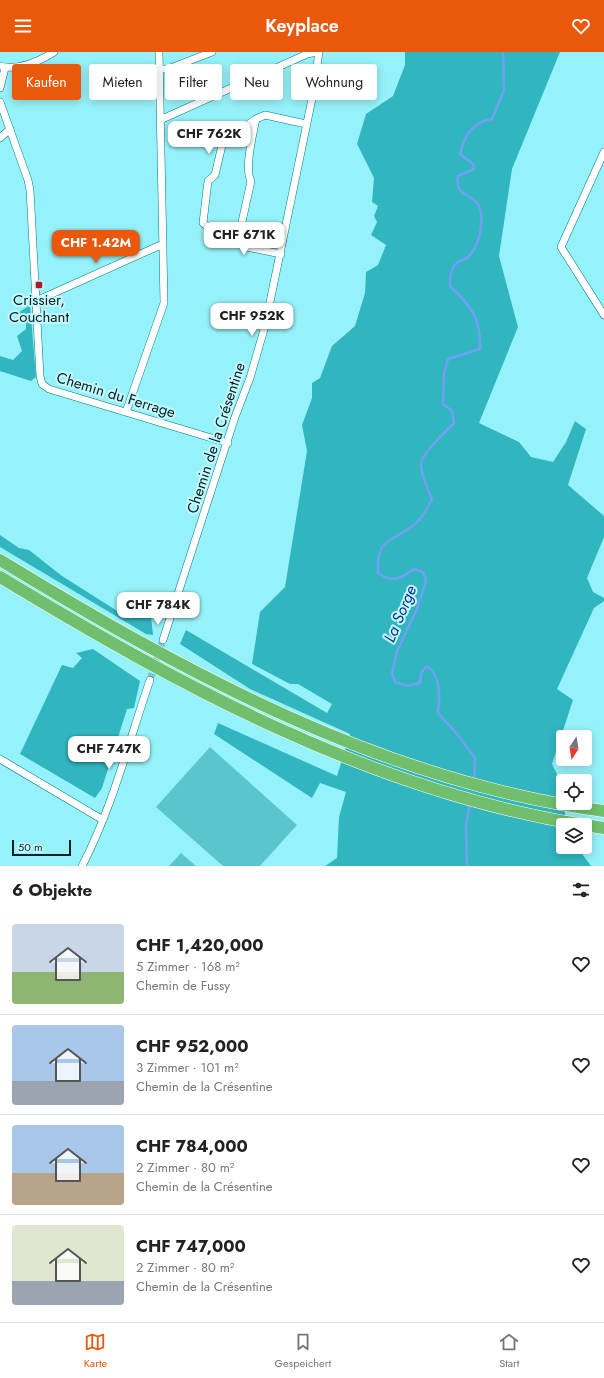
<!DOCTYPE html>
<html lang="de">
<head>
<meta charset="utf-8">
<style>
  :root { --surface:#fff; --page:#f6f6f6; --text:#222; --muted:#767676; --line:#e0e0e0; --accent:#ea580c }
  body { margin:0; font-family:Jost,sans-serif; background:var(--page); color:var(--text); height:100vh; display:flex; flex-direction:column; font-size:15px; white-space:nowrap }
  * { box-sizing:border-box; margin:0 }
  p { font-size:13px; color:var(--muted) }
  .icon { flex:none; width:22px; height:22px; fill:none; stroke:currentColor; stroke-width:2; stroke-linecap:round; stroke-linejoin:round }
  .map { position:relative; height:814px; overflow:hidden }
  .drawer { display:flex; flex-direction:column; background:var(--surface); flex:1 }
  .drawer>* { flex:none }
  .banner { position:absolute; left:12px; top:12px; width:400px; height:36px; display:flex; gap:8px }
  .needle { width:26px; rotate:192deg }
  .controls { position:absolute; left:556px; top:678px; display:grid; gap:8px }
  .controls a { display:grid; place-items:center; width:36px; height:36px; border-radius:4px; background:var(--surface); box-shadow:0 2px 10px #0003; font-size:20px }
  .scale { position:absolute; left:12px; bottom:10px; width:59px; box-sizing:border-box; padding-left:4px; border:2px solid #021f22; border-top:0; font-size:11px; line-height:14px; white-space:nowrap; color:#021f22; -webkit-text-stroke:3px #c5f9fd; paint-order:stroke }
  .price { position:absolute; translate:-50% -34px; padding:0 9px; border-radius:8px; background:#fff; color:#222; font-size:13px; line-height:26px; filter:drop-shadow(0 1px 2px #0008) }
  .price::after { content:''; position:absolute; left:50%; top:24px; width:12px; height:9px; margin-left:-6px; background:inherit; clip-path:polygon(0 0,100% 0,50% 100%) }
  .price.active { background:var(--accent); color:#fff }
  ul { padding:0; list-style:none }
  li { display:flex; align-items:center; gap:12px; height:100px; padding:0 12px }
  li+li { border-top:1px solid var(--line) }
  li span { display:grid; place-items:center; flex:none; width:112px; height:80px; border-radius:4px; color:#555 }
  li>.icon { margin-inline-start:auto }
  span .icon { width:48px; height:48px; fill:#fffc; stroke-width:1 }
  li b { font-size:17px }
  h2 { display:flex; justify-content:space-between; align-items:center; height:48px; padding:0 12px; font-size:17px }
  .tag { padding:0 14px; border-radius:4px; background:var(--surface); box-shadow:0 2px 10px #0003; font-size:14px; line-height:36px }
  .tag.active { background:var(--accent); color:#fff }
  header { display:flex; justify-content:space-between; align-items:center; height:52px; padding:0 12px; background:var(--accent); color:#fff; font-size:18px; font-weight:600 }
  .menu { display:flex; justify-content:space-around; align-items:center; height:56px; border-top:1px solid var(--line); background:var(--surface); font-size:11px; color:var(--muted) }
  .menu a { display:grid; justify-items:center; gap:2px }
  .menu .active { color:var(--accent) }
  .map>svg:first-child { display:block }
  .green { fill:#5bc5cd }
  .forest { fill:#31b6c0 }
  .lines { fill:none; stroke-linecap:round; stroke-linejoin:round }
  .stream { stroke:#719ff6; stroke-width:2.5 }
  .street-tunnel { stroke:#78c8cf; stroke-width:7; stroke-dasharray:7 3.5; stroke-linecap:butt }
  .street-casing { stroke:#00787f; stroke-width:8 }
  .highway-casing { stroke:#fff; stroke-width:13 }
  .street { stroke:#fff; stroke-width:7 }
  .highway { stroke:#71bf6c; stroke-width:12 }
  .poi-dot { fill:#ae1a2b; stroke:#c5f9fd; stroke-width:1.5 }
  .labels { text-anchor:middle; dominant-baseline:central; stroke-width:4; stroke-linejoin:round; paint-order:stroke }
  .poi-label { font-size:15px; fill:#021f22; stroke:#c5f9fd }
  .street-label { font-size:15px; fill:#021f22; stroke:#c5f9fd }
  .water-label { font-size:16px; font-style:italic; fill:#012e91; stroke:#c5f9fd }
</style>
</head>
<body>
<header><svg class="icon" aria-label="menu" viewBox="0 0 24 24"><path d="M4 6h16M4 12h16M4 18h16"/></svg>Keyplace<svg class="icon" aria-label="heart" viewBox="0 0 24 24"><path d="M12 20l-8-8c-3-5 5-10 8-4 3-6 11-1 8 4z"/></svg></header>
<div class="map">
<svg width="604" height="814" viewBox="0 0 604 814">
  <rect width="100%" height="100%" fill="#96f2fa"/>
  <path class="green" d="M210 695 297 773 260 814H223L156 755Z
    M181 801 196 814H169Z"/>
  <path class="forest" d="M405 0H560L512 117 499 204 518 275 479 371 519 390 531 405 553 410 566 390 575 369 586 377 568 433 604 464V485L587 526 593 540 604 546V549L594 556 557 637 573 648 552 712 562 732V744L567 773H563V795H577L591 814H325L337 806 339 765 346 740 320 731 312 746 214 682 218 671 337 724 350 682 250 637 180 592 186 578 327 661 332 652 298 632H290L252 612 260 560 285 535 307 399 302 373 312 346V331L320 326 332 294 355 274 365 241 366 220 378 213 386 193 371 183 377 170 374 164 378 154 372 150 374 126 357 92 366 62 393 44 405 13Z
    M30 253 36 325 31 329 0 319V304L13 308 22 299 17 284 26 277V268L18 261Z
    M0 483 19 496 29 498 62 524 119 560 140 557 151 564 153 583 146 582 0 495Z
    M93 597 140 629 134 656 127 657 102 736 95 746 20 702 62 613 73 616 82 606 76 601Z"/>
  <g class="lines">
    <path class="stream" d="M474 728 475 706 457 682 438 661C440 645 441 624 427 614L421 621 420 631 408 634 395 630 392 621 397 599 417 557 426 529 423 520 414 517C400 527 393 531 378 521 376 484 392 491 415 472 423 465 427 457 432 447 428 437 420 422 421 411 422 401 446 379 454 371L452 359 443 352 444 322 448 307 480 297C481 266 472 255 450 234 450 226 450 217 457 211 460 208 465 208 468 205 478 195 483 176 481 162 479 138 454 150 458 124L474 117 473 112 460 102C464 84 472 70 492 67L504 38 503 0
      M467 814 466 773 470 751"/>
    <path class="street-tunnel" d="M150 628 163 588"/>
    <g class="street-casing">
      <path id="street" d="M0 14C19 19 38 10 54 0
        M159 17H168L212 0
        M0 36 5 16
        M0 50 28 128 30 138 40 324 42 332 49 337 228 391
        M256 67C253 81 244 117 251 129L238 188 242 194 281 202
        M160 68 307 2 317 0
        M0 86 10 77
        M604 100 561 195 604 263
        M239 180 207 174 203 171 208 129 215 123 223 89 256 67 265 63 306 72
        M36 249 163 192
        M126 360 164 251 159 0
        M163 588 235 365 250 326 265 274 313 42 319 0
        M0 707 103 768
        M82 814C112 757 129 689 150 628"/>
    </g>
    <g class="highway-casing">
      <path id="highway" d="M0 508C187 622 384 730 604 759
        M0 525C182 635 372 739 584 773
        M585 773 604 776"/>
    </g>
    <use href="#street" class="street"/>
    <use href="#highway" class="highway"/>
  </g>
  <rect class="poi-dot" x="35" y="229" width="8" height="8" rx="2"/>
  <g class="labels">
    <g class="poi-label">
      <text x="39" y="248">Crissier,<tspan x="39" dy="17">Couchant</tspan></text>
    </g>
    <g class="street-label">
      <text transform="translate(116 343) rotate(17)">Chemin du Ferrage</text>
      <text transform="translate(216 386) rotate(-72)">Chemin de la Crésentine</text>
    </g>
    <g class="water-label">
      <text transform="translate(400 562) rotate(-67)">La Sorge</text>
    </g>
  </g>
</svg>
<div class="controls">
<a><svg class="needle" viewBox="-14 -14 28 28"><path d="M0-13l5 13h-10z" fill="#e53935"/><path d="M0 13l5-13h-10z" fill="#767676"/></svg></a>
<a><svg class="icon" aria-label="locate" viewBox="0 0 24 24"><circle cx="12" cy="12" r="6"/><path d="M12 2v4M12 18v4M2 12h4M18 12h4"/></svg></a>
<a><svg class="icon" aria-label="layers" viewBox="0 0 24 24"><path d="M12 4l9 5-9 5-9-5zM3 14l9 5 9-5"/></svg></a>
</div>
<div class="scale">50 m</div>
<b class="price" style="left:209px;top:103px">CHF 762K</b>
<b class="price" style="left:244px;top:204px">CHF 671K</b>
<b class="price active" style="left:96px;top:212px">CHF 1.42M</b>
<b class="price" style="left:252px;top:285px">CHF 952K</b>
<b class="price" style="left:158px;top:574px">CHF 784K</b>
<b class="price" style="left:109px;top:718px">CHF 747K</b>
<div class="banner">
<a class="tag active">Kaufen</a>
<a class="tag">Mieten</a>
<a class="tag">Filter</a>
<a class="tag">Neu</a>
<a class="tag">Wohnung</a>
</div>
</div>
<section class="drawer">
<h2>6 Objekte<svg class="icon" aria-label="filters" viewBox="0 0 24 24"><path d="M4 7h16M4 17h16"/><circle cx="9" cy="7" r="2"/><circle cx="15" cy="17" r="2"/></svg></h2>
<ul>
<li><span style="background:linear-gradient(#c9d6e8 60%,#8fb573 0)"><svg class="icon" aria-label="home" viewBox="0 0 24 24"><path d="M3 11l9-7 9 7M6 9v11h12V9"/></svg></span><div><b>CHF 1,420,000</b><p>5 Zimmer · 168 m²</p><p>Chemin de Fussy</p></div><svg class="icon" aria-label="heart" viewBox="0 0 24 24"><path d="M12 20l-8-8c-3-5 5-10 8-4 3-6 11-1 8 4z"/></svg></li>
<li><span style="background:linear-gradient(#a9c7e8 70%,#9aa5b1 0)"><svg class="icon" aria-label="home" viewBox="0 0 24 24"><path d="M3 11l9-7 9 7M6 9v11h12V9"/></svg></span><div><b>CHF 952,000</b><p>3 Zimmer · 101 m²</p><p>Chemin de la Crésentine</p></div><svg class="icon" aria-label="heart" viewBox="0 0 24 24"><path d="M12 20l-8-8c-3-5 5-10 8-4 3-6 11-1 8 4z"/></svg></li>
<li><span style="background:linear-gradient(#a9c7e8 60%,#b9a48a 0)"><svg class="icon" aria-label="home" viewBox="0 0 24 24"><path d="M3 11l9-7 9 7M6 9v11h12V9"/></svg></span><div><b>CHF 784,000</b><p>2 Zimmer · 80 m²</p><p>Chemin de la Crésentine</p></div><svg class="icon" aria-label="heart" viewBox="0 0 24 24"><path d="M12 20l-8-8c-3-5 5-10 8-4 3-6 11-1 8 4z"/></svg></li>
<li><span style="background:linear-gradient(#dfe7d0 70%,#9aa5b1 0)"><svg class="icon" aria-label="home" viewBox="0 0 24 24"><path d="M3 11l9-7 9 7M6 9v11h12V9"/></svg></span><div><b>CHF 747,000</b><p>2 Zimmer · 80 m²</p><p>Chemin de la Crésentine</p></div><svg class="icon" aria-label="heart" viewBox="0 0 24 24"><path d="M12 20l-8-8c-3-5 5-10 8-4 3-6 11-1 8 4z"/></svg></li>
</ul>
</section>
<nav class="menu">
<a class="active"><svg class="icon" aria-label="map" viewBox="0 0 24 24"><path d="M3 6l6-2 6 2 6-2v14l-6 2-6-2-6 2zM9 4v14M15 6v14"/></svg>Karte</a>
<a><svg class="icon" aria-label="saved" viewBox="0 0 24 24"><path d="M7 4h10v16l-5-4-5 4z"/></svg>Gespeichert</a>
<a><svg class="icon" aria-label="home" viewBox="0 0 24 24"><path d="M3 11l9-7 9 7M6 9v11h12V9"/></svg>Start</a>
</nav>
</body>
</html>
